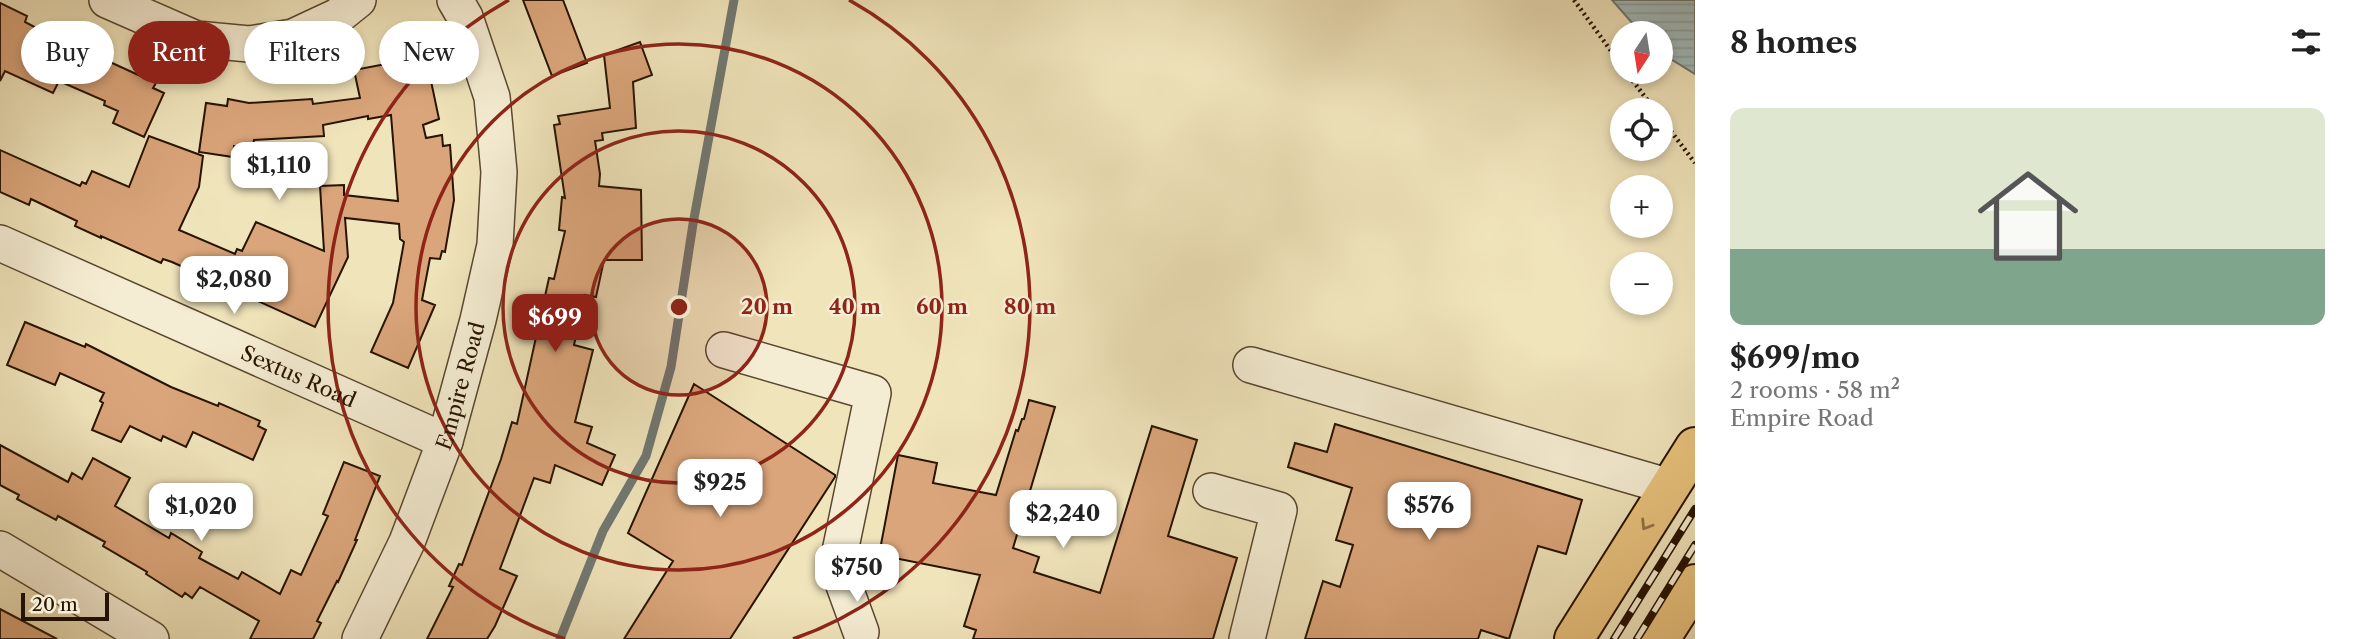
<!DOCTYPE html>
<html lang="en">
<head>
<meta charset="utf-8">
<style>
  :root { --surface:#fff; --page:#f6f6f6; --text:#222; --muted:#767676; --accent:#8f2418 }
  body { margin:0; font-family:"Libre Caslon Text",serif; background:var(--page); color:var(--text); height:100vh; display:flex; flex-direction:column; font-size:26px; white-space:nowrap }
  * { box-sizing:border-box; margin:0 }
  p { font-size:23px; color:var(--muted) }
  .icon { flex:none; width:38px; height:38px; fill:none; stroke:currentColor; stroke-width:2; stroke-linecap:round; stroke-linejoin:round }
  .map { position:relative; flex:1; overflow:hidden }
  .side { display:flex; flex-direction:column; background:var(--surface); width:665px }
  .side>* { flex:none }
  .guide { position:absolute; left:21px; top:21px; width:665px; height:63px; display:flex; gap:14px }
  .needle { width:46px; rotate:192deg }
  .fabs { position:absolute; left:1610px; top:21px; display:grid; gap:14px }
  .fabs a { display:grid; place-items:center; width:63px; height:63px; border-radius:50%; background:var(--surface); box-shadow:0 4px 10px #0003; font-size:35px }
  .scale { position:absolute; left:21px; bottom:18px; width:88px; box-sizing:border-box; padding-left:7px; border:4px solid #271301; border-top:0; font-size:19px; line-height:24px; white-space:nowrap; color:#271301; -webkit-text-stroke:5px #f5edd3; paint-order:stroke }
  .price { position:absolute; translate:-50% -60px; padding:0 16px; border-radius:14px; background:#fff; color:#222; font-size:23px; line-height:46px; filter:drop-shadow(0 2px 4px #0008) }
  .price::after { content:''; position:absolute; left:50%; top:42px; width:21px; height:16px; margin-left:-10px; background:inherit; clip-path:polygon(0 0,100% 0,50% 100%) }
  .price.on { background:var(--accent); color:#fff }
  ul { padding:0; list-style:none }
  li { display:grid; align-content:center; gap:14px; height:371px; padding:0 35px }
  li span { display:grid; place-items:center; height:217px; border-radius:14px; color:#555 }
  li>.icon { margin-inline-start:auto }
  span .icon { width:126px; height:126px; fill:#fffc; stroke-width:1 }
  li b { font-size:30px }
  h2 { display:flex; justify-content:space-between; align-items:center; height:84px; padding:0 35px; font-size:30px }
  .chip { padding:0 24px; border-radius:32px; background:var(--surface); box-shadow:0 4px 10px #0003; font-size:24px; line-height:63px }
  .chip.on { background:var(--accent); color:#fff }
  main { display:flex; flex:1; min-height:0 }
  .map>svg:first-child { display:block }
  .water { fill:url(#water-rules); stroke:#707871; stroke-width:2 }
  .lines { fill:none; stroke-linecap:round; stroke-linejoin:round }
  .stream { stroke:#707871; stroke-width:9 }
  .building { fill:#daa57a; stroke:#271301; stroke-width:2 }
  .minor-casing { stroke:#594730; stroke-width:38 }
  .major-casing { stroke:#271301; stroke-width:42 }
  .path { stroke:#271301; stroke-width:4.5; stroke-dasharray:2 3.5; stroke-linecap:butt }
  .minor { stroke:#f5edd3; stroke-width:35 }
  .major { stroke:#e8c27e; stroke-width:38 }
  .rail-casing { stroke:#271301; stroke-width:8 }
  .rail { stroke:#f5edd3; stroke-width:5; stroke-dasharray:16; stroke-linecap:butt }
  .oneway { stroke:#917346 }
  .ring { fill:none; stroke:#8f2418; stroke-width:3.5 }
  .labels { text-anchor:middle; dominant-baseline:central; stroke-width:5; stroke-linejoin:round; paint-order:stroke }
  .street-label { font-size:21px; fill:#271301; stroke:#f5edd3 }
  .centre { fill:#8f2418; stroke:#f5edd3; stroke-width:3.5 }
  .ring-label { font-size:21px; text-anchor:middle; font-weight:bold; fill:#8f2418; stroke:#f5edd3; stroke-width:5; stroke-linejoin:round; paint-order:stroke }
</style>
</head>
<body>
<main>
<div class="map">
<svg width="1695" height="639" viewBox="0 0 1695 639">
  <defs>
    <pattern id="water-rules" width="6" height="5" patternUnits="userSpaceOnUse" patternTransform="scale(1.75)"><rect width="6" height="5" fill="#a1bbbc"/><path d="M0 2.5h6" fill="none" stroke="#8ba0a0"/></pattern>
  </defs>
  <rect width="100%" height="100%" fill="#f0e4bb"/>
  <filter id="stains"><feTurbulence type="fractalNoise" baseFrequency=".00286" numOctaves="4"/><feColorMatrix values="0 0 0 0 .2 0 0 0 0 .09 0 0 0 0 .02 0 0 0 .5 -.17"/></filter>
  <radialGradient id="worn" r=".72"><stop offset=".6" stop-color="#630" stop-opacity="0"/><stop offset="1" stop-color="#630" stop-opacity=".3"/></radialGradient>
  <path class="water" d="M1612 0H1695V74L1661 53V33H1641Z"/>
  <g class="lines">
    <path class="stream" d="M560 639 603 531 646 456 671 367 693 224 734 0"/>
  </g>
  <path class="building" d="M523 0H563L587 63 552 76Z
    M0 3 27 16 25 22 42 31 156 83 153 88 164 93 144 137 113 123 118 111 104 105 105 101 59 81 53 93 5 71 0 81Z
    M640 42 652 75 633 82 636 128 602 133 603 140 595 141 600 174 599 186 641 190 642 260H604L596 297 585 295 574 345 593 350 575 422 592 427 587 443 615 455 602 485 555 465 550 483 534 478 500 569 517 576 495 626 487 639H427L453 587 449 586 459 564 462 565 501 459 512 422 517 424 549 278 554 279 565 231 559 230 562 197 565 198 554 125 560 124 558 116 610 108 604 55Z
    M421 52 423 63 427 62 439 119 423 125 426 138 442 135 443 146 450 145 454 200 445 252 442 251 440 259 430 258 422 300 435 305 408 368 371 352 393 303 404 242 400 239 399 224 345 218 348 257 315 327 172 262 163 259 161 263 101 236V238L75 226 77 221 31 199 29 205 0 192V150L80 186 82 182 86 184 92 171 129 187 149 136 203 156 199 187 179 230 235 254 237 249 242 251 256 222 324 251 320 186 344 185V195L398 201 391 115 368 119V116L323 125 324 136 254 140 252 148 234 146 233 157 199 152 206 103 227 106 228 99 249 103 312 99 313 104 360 98 354 70 386 64 384 59Z
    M25 322 85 347 86 344 171 387 218 406 219 403 260 421 258 426 266 430 253 460 193 432 186 447 163 436 161 441 130 426 121 442 92 430 103 403 100 401 104 393 60 373 55 385 7 365Z
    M694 384 835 475V477L730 639H624L673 561 628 533Z
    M1029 400 1055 407 1013 548 1039 557 1034 572 1100 593 1152 426 1197 440 1168 536 1237 558 1213 639H973L976 630 964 626 980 575 879 555 898 455 937 463 933 483 996 495 1016 430 1018 431 1022 419H1024Z
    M1335 424 1582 500 1566 554 1538 546 1509 639 1481 630 1478 639H1305L1323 581 1340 587 1353 545 1336 540 1352 488 1288 467 1295 443 1327 452Z
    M0 445 68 482 72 473 82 479 93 458 130 478 115 506 169 538 171 533 202 552 199 558 238 579 242 572 280 594 291 570 301 575 328 516 323 514 344 462 380 476 355 540H357L338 582 337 581 317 621 321 623 313 639H250L259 621 200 587 192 598 185 593 182 597 146 574 147 572 103 546 105 542 58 516 56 520 17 499 19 495 0 485Z
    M0 609 57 639H0Z"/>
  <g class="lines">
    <g class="minor-casing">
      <g id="minor">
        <path d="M107 0 196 39 249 44 293 37 338 16 358 0"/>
        <path id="s1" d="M0 243 445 441"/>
        <path d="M724 350 873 393 837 566 861 632"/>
        <path d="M1251 365 1670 487"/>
        <path d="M1211 491 1279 510 1247 639"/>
        <path d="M0 549 151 639"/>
        <path id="s2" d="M360 639 407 542 445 441 478 320 495 245 499 172 492 97 465 17 455 0"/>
      </g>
    </g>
    <g class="major-casing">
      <path id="major" d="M1574 639 1695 447
        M1660 639 1695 584"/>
    </g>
    <path class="path" d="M1574 0 1622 66
      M1626 72 1655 110
      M1661 118 1695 163"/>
    <use href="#minor" class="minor"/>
    <use href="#major" class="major"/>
    <g class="rail-casing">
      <path id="rail" d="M1614 639 1695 509
        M1637 639 1695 545"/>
    </g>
    <use href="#rail" class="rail"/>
  </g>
  <defs><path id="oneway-chevron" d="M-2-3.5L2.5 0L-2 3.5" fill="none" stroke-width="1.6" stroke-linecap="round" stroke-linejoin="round" transform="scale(1.75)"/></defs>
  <use class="oneway" href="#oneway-chevron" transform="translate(1646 525) rotate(122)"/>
  <circle cx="679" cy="307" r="88" fill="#8f2418" fill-opacity=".12"/>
  <g class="ring">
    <circle cx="679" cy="307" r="88"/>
    <circle cx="679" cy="307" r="176"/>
    <circle cx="679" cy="307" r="263"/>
    <path d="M565 639A351 351 0 0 1 509 0M849 0A351 351 0 0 1 793 639"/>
  </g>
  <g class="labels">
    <g class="street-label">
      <text stroke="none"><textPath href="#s1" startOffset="327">Sextus Road</textPath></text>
      <text stroke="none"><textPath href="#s2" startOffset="273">Empire Road</textPath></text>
    </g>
  </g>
  <circle cx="679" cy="307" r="10" class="centre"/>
  <g class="ring-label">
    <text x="767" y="314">20 m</text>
    <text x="855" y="314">40 m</text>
    <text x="942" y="314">60 m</text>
    <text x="1030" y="314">80 m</text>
  </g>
  <rect width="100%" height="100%" filter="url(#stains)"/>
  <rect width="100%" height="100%" fill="url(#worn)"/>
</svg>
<div class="fabs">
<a><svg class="needle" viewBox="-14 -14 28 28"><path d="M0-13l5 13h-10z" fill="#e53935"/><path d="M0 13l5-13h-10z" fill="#767676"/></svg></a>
<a><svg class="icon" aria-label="locate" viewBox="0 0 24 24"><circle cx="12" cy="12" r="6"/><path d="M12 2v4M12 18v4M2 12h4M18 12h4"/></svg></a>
<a>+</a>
<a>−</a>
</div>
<div class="scale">20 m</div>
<b class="price" style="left:279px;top:202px">$1,110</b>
<b class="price" style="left:234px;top:316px">$2,080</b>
<b class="price on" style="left:555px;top:354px">$699</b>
<b class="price" style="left:720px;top:519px">$925</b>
<b class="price" style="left:1429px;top:542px">$576</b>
<b class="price" style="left:201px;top:543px">$1,020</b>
<b class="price" style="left:1063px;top:550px">$2,240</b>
<b class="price" style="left:857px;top:604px">$750</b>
<div class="guide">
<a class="chip">Buy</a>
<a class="chip on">Rent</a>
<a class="chip">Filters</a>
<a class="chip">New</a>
</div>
</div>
<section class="side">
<h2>8 homes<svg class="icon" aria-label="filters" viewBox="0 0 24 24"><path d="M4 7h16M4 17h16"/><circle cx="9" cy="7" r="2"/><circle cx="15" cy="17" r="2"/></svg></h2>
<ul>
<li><span style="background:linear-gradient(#dfe7d0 65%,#7fa58c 0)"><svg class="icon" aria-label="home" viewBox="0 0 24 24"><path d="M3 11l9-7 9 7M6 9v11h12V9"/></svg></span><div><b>$699/mo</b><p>2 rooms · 58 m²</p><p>Empire Road</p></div></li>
</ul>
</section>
</main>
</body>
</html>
